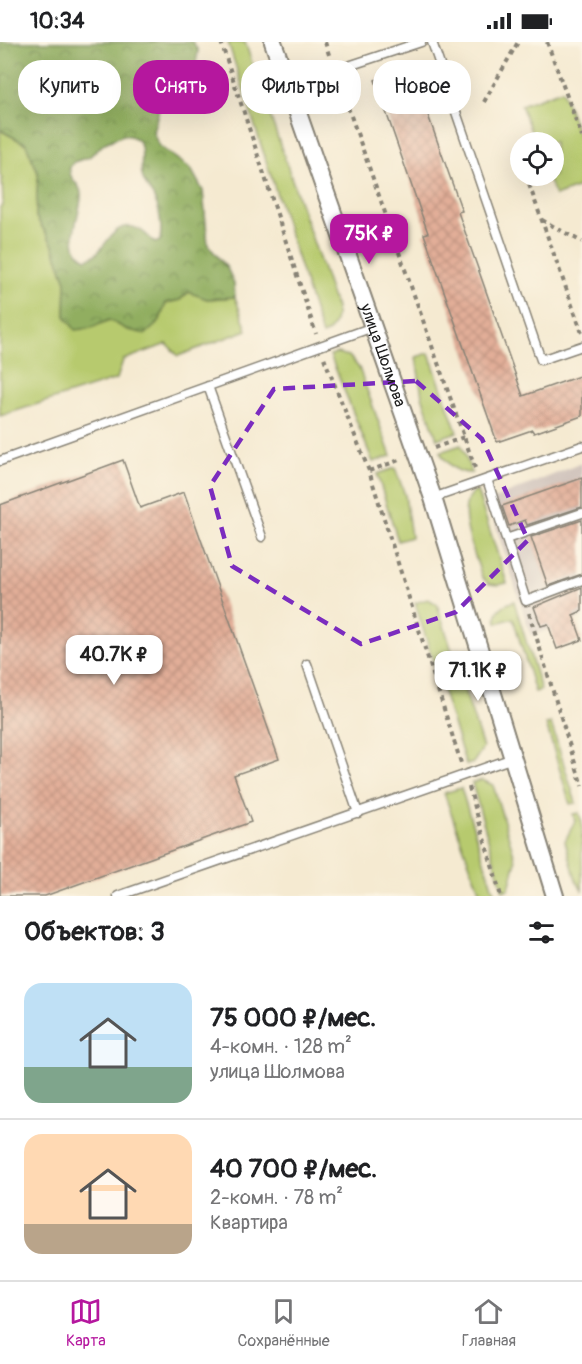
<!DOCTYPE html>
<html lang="ru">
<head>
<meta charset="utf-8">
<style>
  :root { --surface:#fff; --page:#f2f2f2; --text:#202124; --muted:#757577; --line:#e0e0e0; --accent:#b5179e }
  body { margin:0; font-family:Pangolin,sans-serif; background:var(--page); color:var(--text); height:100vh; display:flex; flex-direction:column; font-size:22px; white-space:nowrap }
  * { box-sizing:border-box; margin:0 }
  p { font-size:20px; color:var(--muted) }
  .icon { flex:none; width:33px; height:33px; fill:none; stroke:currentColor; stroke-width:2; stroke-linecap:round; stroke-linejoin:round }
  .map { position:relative; height:854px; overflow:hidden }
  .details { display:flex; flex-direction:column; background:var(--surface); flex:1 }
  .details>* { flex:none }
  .hud { position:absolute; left:18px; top:18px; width:546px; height:54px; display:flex; gap:12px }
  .fabs { position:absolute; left:510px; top:90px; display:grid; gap:12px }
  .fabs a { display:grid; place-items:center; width:54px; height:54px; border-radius:50%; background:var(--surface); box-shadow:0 6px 24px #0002; font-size:30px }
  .price { position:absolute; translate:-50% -51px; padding:0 14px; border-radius:12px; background:#fff; color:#222; font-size:20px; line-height:39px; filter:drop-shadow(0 2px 3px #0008) }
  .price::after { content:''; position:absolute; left:50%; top:36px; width:18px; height:14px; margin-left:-9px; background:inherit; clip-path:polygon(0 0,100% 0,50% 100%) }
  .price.selected { background:var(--accent); color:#fff }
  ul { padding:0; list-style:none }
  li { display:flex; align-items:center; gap:18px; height:150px; padding:0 24px }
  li+li { border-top:2px solid var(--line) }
  li span { display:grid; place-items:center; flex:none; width:168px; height:120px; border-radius:18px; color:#555 }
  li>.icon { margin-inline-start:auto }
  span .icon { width:72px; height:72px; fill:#fffc; stroke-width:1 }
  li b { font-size:26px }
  h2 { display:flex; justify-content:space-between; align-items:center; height:72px; padding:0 24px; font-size:26px }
  .tag { padding:0 21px; border-radius:24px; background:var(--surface); box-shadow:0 6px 24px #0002; font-size:21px; line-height:54px }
  .tag.selected { background:var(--accent); color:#fff }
  .status { display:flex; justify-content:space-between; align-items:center; height:42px; padding:0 30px; background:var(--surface); direction:ltr }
  .status svg { height:16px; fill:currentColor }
  .dock { display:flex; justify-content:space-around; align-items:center; height:84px; border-top:2px solid var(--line); background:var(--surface); font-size:16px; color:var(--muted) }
  .dock a { display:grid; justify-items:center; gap:3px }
  .dock .selected { color:var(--accent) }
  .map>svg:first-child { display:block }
  .industrial { fill:#cec1ba }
  .grass { fill:#b7ca6e; stroke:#6a7345; stroke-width:1.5 }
  .forest { fill:url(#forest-crowns); stroke:#56653e; stroke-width:1.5; fill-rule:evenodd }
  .building { fill:url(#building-cross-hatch) }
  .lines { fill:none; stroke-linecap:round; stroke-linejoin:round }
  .lane-casing { stroke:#888376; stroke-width:11 }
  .street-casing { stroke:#888376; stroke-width:20 }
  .path { stroke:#888376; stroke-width:4; stroke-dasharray:4.5 4.5; stroke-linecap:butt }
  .lane { stroke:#fff; stroke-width:8 }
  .street { stroke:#fff; stroke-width:16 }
  .marked { fill:none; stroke:#7b2cbf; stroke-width:4.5; stroke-dasharray:12 8; stroke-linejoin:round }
  .labels { text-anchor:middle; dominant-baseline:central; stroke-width:4.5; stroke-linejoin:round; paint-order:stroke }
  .street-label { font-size:16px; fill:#1c1c1c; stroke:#fcf5e5 }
</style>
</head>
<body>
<div class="status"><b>10:34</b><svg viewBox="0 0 49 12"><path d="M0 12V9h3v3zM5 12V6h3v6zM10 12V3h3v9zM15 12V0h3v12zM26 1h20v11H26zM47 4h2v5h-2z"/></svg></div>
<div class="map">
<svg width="582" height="854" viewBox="0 0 582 854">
  <defs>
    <pattern id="forest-crowns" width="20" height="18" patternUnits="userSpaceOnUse" patternTransform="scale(1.5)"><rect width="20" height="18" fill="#91ae61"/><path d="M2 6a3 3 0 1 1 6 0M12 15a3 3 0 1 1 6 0" fill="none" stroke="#768d4f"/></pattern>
    <pattern id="building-cross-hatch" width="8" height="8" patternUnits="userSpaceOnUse" patternTransform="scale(1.5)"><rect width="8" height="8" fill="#e2ae98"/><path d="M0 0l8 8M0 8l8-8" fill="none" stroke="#c19582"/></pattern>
  </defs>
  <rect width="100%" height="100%" fill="#fcf5e5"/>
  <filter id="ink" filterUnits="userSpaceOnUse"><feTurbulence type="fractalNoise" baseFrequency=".0167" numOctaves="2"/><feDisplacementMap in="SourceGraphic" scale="12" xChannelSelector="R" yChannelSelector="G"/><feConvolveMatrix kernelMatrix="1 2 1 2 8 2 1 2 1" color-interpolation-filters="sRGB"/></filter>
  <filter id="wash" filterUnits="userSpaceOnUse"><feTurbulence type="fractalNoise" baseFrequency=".008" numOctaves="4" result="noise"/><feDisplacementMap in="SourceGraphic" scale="24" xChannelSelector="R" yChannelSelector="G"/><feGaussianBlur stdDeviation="1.35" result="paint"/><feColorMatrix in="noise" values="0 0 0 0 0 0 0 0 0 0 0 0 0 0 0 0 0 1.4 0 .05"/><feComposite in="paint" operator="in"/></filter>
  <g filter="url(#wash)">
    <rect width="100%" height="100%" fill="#f5ead1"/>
    <path class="industrial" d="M582 421V575L531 594 490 466 494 457Z"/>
    <path class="grass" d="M228 0H245L336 266C337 278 334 289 322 293Z
      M562 48 582 103V144L555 154 547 134H554V100H535L521 63Z
      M0 88 26 102 38 131 36 175 52 201 66 239 65 274 91 286 109 278 128 288 159 280 166 261 180 258 189 250 207 257 235 255 247 288 178 314 167 302 123 318 117 337 0 374V165L3 163 2 137 0 133Z
      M337 311 349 314 359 326 391 414 373 420 330 313Z
      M429 311 457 390 437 397 422 354 416 315Z
      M461 403 472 431C457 432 447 422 440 410Z
      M395 426 405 453 411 495 398 499 377 432Z
      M477 449 507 541 498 543 489 542 482 535C476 515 451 459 477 449Z
      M428 557 437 562 483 706 473 721 466 723 415 561Z
      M514 559 541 648 535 650 513 576 497 581C494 568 503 563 514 559Z
      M551 681 576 761 570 762 546 682Z
      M482 738 493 743 516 819 509 847 503 849 472 741Z
      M461 746 495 854H481L444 751Z
      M579 771 582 781V848L576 838 565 799 575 779 573 772Z"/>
    <path class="forest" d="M0 0H193L198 9 195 27 162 55 153 90 159 104 191 127 203 149 208 203 227 226 234 241 235 255 207 257 188 250 180 258 166 261 159 280 146 292 128 288 109 278 91 286 75 288 65 274 66 239 52 201 36 175 38 131 26 102 0 88V50L2 36 0 31ZM123 93C150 94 139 117 142 133 143 141 149 147 153 154 160 167 162 184 160 199L155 201C149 196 144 188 136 186 110 177 106 213 86 217 62 204 81 174 81 154 82 141 67 138 70 125L74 120 89 115 105 101Z"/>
    <g id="blocks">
      <path class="building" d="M411 25 462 169 458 170 523 354 582 333V374L534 391 532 388 497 400 424 192 428 191 375 38Z
        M123 418 140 466 184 450 279 717 234 733 251 780 45 854H0V463Z
        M582 436V465L527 483 525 478 509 484 502 464Z
        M582 478V532L548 544 531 495Z
        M582 545V569L573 573 582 598 557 607 548 582 541 584 534 565Z"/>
    </g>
  </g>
  <g filter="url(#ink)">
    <use href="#blocks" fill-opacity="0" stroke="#888376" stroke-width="1.5"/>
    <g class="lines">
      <g class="lane-casing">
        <path id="lane" d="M432 0 541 318 582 304
          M288 44 421 0
          M208 344 262 495
          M0 419 373 285
          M487 437 526 559 582 538
          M433 456 582 404
          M506 497 582 471
          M307 622 358 771
          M118 854 513 716"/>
      </g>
      <g class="street-casing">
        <g id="street">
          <path id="s1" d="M273 0 433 456 555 854"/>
        </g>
      </g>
      <path class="path" d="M221 0 316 292
        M325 0 330 16
        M547 0 582 95
        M339 40 475 426
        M484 60 518 0
        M520 115V119
        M526 134 582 291
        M542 178 582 200
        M324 316 369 429 461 721
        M434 406 464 395
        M369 429 402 417
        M529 571 582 744
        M469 745 501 854"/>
      <use href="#lane" class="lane"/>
      <use href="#street" class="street"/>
    </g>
  </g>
  <path class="marked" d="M416 339 482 397 528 498 456 570 361 602 232 524 210 444 274 347Z"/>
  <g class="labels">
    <g class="street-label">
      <text stroke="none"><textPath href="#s1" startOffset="332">улица Шолмова</textPath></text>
    </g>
  </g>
</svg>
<div class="fabs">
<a><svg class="icon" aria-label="locate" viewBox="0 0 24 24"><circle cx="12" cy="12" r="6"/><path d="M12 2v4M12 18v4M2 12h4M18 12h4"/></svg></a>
</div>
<b class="price selected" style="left:369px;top:223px">75K ₽</b>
<b class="price" style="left:114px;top:644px">40.7K ₽</b>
<b class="price" style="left:478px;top:660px">71.1K ₽</b>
<div class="hud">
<a class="tag">Купить</a>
<a class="tag selected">Снять</a>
<a class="tag">Фильтры</a>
<a class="tag">Новое</a>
</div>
</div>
<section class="details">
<h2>Объектов: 3<svg class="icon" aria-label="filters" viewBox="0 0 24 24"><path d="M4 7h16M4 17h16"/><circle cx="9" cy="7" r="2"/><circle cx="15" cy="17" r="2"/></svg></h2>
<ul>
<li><span style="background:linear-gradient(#bfe0f5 70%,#7fa58c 0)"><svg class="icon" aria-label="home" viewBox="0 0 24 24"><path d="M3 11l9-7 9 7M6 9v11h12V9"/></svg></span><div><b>75 000 ₽/мес.</b><p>4-комн. · 128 m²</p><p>улица Шолмова</p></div></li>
<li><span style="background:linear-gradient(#ffd9b3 75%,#b9a48a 0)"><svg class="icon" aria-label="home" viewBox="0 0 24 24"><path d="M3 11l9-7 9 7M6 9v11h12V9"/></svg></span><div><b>40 700 ₽/мес.</b><p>2-комн. · 78 m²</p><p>Квартира</p></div></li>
</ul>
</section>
<nav class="dock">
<a class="selected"><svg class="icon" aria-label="map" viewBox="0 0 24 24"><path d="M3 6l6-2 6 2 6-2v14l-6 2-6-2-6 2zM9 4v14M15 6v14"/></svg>Карта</a>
<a><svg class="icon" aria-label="saved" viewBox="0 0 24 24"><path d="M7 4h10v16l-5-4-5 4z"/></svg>Сохранённые</a>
<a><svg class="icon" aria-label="home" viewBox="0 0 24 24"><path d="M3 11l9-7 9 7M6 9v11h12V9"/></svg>Главная</a>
</nav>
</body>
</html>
